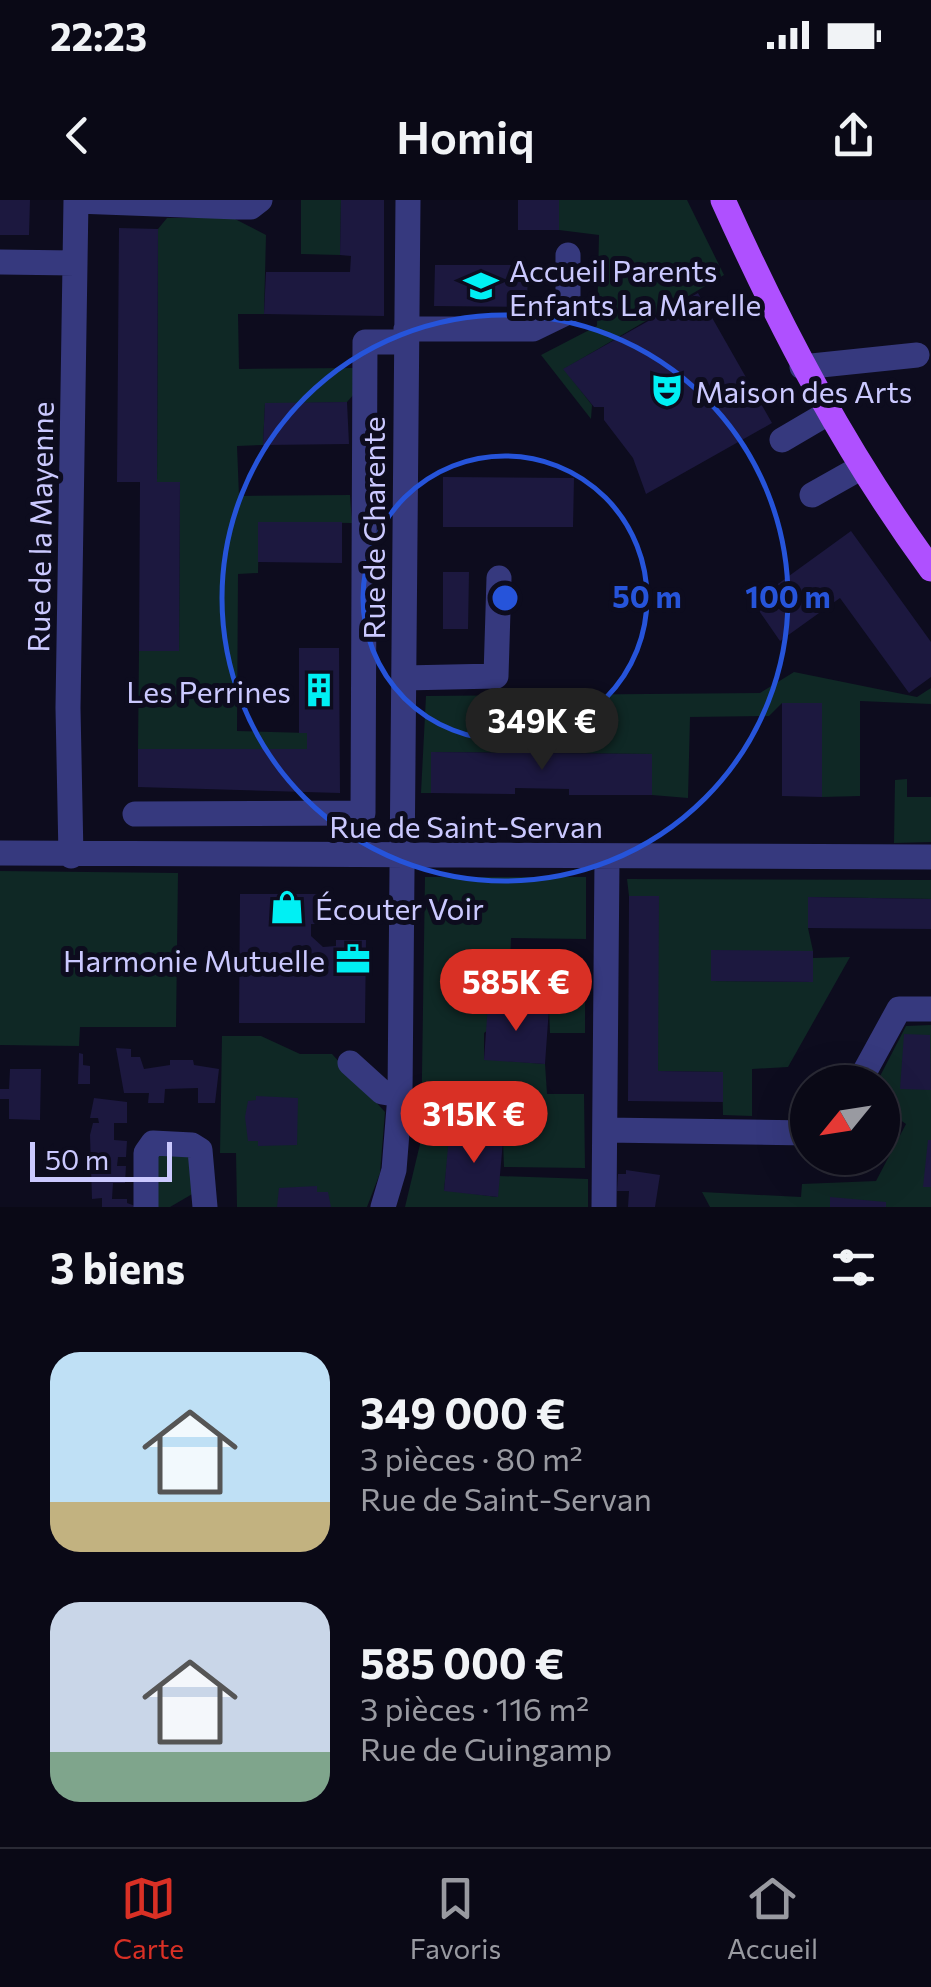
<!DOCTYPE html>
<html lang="fr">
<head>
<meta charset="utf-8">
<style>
  :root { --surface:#0a0916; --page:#13121f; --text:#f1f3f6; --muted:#999aa1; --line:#2a2a35; --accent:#d93025 }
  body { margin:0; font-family:Commissioner,sans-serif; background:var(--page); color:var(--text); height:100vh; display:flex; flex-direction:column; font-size:38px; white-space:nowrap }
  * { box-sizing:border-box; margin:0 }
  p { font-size:32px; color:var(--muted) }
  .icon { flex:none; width:55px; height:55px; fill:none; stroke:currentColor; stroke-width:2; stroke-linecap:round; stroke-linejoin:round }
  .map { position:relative; height:1007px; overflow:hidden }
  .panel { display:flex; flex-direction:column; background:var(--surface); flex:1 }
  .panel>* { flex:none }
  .needle { width:65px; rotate:240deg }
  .fabs { position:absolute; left:790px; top:865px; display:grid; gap:20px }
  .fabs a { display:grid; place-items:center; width:110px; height:110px; border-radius:50%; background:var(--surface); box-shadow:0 10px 40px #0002,0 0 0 2px var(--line); font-size:50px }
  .scale { position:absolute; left:30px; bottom:25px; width:142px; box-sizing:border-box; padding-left:10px; border:5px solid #cbc9ff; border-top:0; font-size:28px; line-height:35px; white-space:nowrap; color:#cbc9ff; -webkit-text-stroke:8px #0d0c1e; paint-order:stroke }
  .price { position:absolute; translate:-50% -85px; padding:0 22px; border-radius:35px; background:var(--accent); color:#fff; font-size:32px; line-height:65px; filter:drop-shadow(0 2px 5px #0008) }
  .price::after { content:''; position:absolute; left:50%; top:60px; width:30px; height:22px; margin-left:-15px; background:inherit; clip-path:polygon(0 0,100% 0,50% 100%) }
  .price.selected { background:#222; color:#fff }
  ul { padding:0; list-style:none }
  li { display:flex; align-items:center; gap:30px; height:250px; padding:0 50px }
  li span { display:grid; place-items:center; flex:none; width:280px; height:200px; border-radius:30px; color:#555 }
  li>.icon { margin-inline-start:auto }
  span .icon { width:120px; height:120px; fill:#fffc; stroke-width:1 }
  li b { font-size:42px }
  h2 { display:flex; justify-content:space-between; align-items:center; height:120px; padding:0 50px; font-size:42px }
  .status { display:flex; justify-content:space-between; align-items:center; height:70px; padding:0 50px; background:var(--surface); direction:ltr }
  .status svg { height:28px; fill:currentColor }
  header { display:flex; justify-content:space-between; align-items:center; height:130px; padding:0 50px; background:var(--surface); font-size:45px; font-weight:600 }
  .tabs { display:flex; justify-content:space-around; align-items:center; height:140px; border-top:2px solid var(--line); background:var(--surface); font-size:28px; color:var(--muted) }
  .tabs a { display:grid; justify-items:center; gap:5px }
  .tabs .selected { color:var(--accent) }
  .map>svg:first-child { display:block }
  .green { fill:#0f2825 }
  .building { fill:#1c183f }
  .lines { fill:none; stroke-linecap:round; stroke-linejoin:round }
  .minor { stroke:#36397e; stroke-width:25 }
  .major { stroke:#af50ff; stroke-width:25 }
  .ring { fill:none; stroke:#2654da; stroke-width:5 }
  .labels { text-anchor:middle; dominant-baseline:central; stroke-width:10; stroke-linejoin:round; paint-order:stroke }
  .poi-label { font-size:30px; fill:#cbc9ff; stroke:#0d0c1e; text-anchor:start }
  .street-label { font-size:30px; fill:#cbc9ff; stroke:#0d0c1e }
  .centre { fill:#2654da; stroke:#0d0c1e; stroke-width:5 }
  .ring-label { font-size:30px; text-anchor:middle; font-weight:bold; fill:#2654da; stroke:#0d0c1e; stroke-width:10; stroke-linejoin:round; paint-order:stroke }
</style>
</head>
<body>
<div class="status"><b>22:23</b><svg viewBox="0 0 49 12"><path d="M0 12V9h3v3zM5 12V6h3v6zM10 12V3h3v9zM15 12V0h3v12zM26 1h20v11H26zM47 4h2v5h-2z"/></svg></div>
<header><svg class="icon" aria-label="back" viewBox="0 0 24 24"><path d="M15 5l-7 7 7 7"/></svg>Homiq<svg class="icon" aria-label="share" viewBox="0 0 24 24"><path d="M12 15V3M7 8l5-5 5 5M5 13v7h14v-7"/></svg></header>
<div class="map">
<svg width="931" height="1007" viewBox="0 0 931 1007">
  <rect width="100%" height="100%" fill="#0d0c1e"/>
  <path class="green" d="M301 0H341L340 55 301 54Z
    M559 0H687L724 75 564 169 592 205 591 219 541 155 597 126 599 35 559 30Z
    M167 18H233L266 35 264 114H238L239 169 355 168V193L347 202 265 204 263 245 237 246 239 296 350 295 352 323 259 322 258 373 238 374 237 531 307 533V549H138L139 451 179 450 180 283 157 282 158 29Z
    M794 472 917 497 931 488V504L860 501V596L822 597V504L782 503 769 516 690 517 688 598 652 595V554L432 552 431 593H421L426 496 760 493Z
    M907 579V597H931V642L894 643 895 580Z
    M0 671 178 673 176 827H80L79 846 0 845Z
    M425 677H586V739L511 738 509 788 585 790V833H550L549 808 517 809 484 833V859L545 864 547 894H584L585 968 504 967 503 941 450 936 444 990 497 997 498 976 588 979V1007H405L421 940Z
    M627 679 931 680V699L809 697 808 728 813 751H711L712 781 813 782V758L850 757 788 867 752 869V916L723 915 722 872 658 871V696H629Z
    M931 825V1007H710L702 992 801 997 802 984 876 981 906 924 883 908 882 882H877L906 826Z
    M222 836H261L300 854H332L385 912 380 973 367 1007H237L236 953H220Z
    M157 955H194V993L170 1007H158Z"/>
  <path class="building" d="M0 0H30L29 35H0Z
    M341 0H384V116L264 114 266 72H350L351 56 340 55Z
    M518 0H559V30H518Z
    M119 28 158 29 157 282H180L179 451H139L140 282H117Z
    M435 65H528L527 107 434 106Z
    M698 93 772 223 646 294 633 258 604 220V207H594L563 169Z
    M347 202 349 244 263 245 265 203Z
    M443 277 574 278 573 327H443Z
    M258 322H342V363L258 362Z
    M851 331 931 442V477L909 493 840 398 780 441 753 402Z
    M443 372H469L468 429H443Z
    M299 448H339L340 593 138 587V549H307V533H299Z
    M782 503H822V597L782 596Z
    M431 552 652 554V595H569V589L515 588V594L431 593Z
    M240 694H318V724H311V736L323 747 336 746V740H366L365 823H239Z
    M629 696H659L658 871 723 872V902L628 901Z
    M808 697 931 699V729L808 728Z
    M711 750 813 751V782L711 781Z
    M517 803V809L549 808 545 864 484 860 488 804Z
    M904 834 930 835 931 890 900 889Z
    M116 848 131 849V857H140L144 869 170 865V860H193L194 865 219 869 215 903H198V888L165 889 164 903H148L149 893H124Z
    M79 853 83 854V865L90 866V884H78Z
    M10 869H41L40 920 9 919V899H0V889H9Z
    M256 896 298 898 297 945 258 946V941H248L245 917 248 901 256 900Z
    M94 898 127 902V923H114V940L127 941 126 957H118L117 966H126L125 983H113L112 999H127V1003L138 1007H102V998L92 999 90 935 93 923H99L98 918H90Z
    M449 936 503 941 498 997 444 991Z
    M928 940H931V987H923Z
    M626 970 660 975 655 1007H628L629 991H617L618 974H626Z
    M317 986V992H328L331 1007H277L279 988Z
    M830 997 886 1002V1007H830Z"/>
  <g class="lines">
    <path class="minor" d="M76 1 238 7H251L260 0
      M0 62 75 63
      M406 129H533L568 112V55
      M802 167 917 155
      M782 240 828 213
      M812 295 860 268
      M404 478 496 476 499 378
      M135 614 363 613 365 142H405
      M0 653 931 657
      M71 656 68 508 76 0
      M350 863 382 892 400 895
      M859 882 899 809H931
      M605 930 808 933
      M146 1007V953L153 943 192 945 200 950 205 1007
      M383 1007 394 970 400 895 408 0
      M604 1007 607 659"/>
    <path class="major" d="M723 0C782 131 846 253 931 369"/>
  </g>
  <g class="ring">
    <circle cx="505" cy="398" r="142"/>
    <circle cx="505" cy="398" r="283"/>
  </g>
  <defs>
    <g id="school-bare" transform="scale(2.7)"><path d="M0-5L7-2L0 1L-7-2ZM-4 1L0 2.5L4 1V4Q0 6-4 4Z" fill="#00f0f4" stroke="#0d0c1e" stroke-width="2.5" paint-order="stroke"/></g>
    <g id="theatre-bare" transform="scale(2.7)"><path d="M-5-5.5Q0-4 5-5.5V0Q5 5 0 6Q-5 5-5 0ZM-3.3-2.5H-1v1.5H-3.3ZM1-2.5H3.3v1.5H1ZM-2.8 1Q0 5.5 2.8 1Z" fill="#00f0f4" stroke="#0d0c1e" stroke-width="2.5" paint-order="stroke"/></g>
    <g id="building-bare" transform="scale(2.7)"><path d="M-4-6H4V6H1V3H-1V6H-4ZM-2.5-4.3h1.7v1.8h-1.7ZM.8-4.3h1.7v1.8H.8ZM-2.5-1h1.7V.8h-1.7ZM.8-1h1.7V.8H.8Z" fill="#00f0f4" stroke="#0d0c1e" stroke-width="2.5" paint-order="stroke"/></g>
    <g id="shop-bare" transform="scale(2.7)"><path d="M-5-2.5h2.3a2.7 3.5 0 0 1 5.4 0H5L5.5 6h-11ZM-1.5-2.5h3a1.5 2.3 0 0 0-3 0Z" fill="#00f0f4" stroke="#0d0c1e" stroke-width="2.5" paint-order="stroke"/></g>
    <g id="office-bare" transform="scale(2.7)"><path d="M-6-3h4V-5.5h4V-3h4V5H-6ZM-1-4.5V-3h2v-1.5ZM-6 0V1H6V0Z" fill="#00f0f4" stroke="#0d0c1e" stroke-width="2.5" paint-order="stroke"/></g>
  </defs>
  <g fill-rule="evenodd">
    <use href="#school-bare" x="481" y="86"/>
    <use href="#theatre-bare" x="667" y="190"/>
    <use href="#building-bare" x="319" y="490"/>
    <use href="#shop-bare" x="287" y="707"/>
    <use href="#office-bare" x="353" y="759"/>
  </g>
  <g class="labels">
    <g class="poi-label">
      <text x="509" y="69">Accueil Parents<tspan x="509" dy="34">Enfants La Marelle</tspan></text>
      <text x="695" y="190">Maison des Arts</text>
      <text x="291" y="490" text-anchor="end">Les Perrines</text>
      <text x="315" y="707">Écouter Voir</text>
      <text x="325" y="759" text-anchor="end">Harmonie Mutuelle</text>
    </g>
    <g class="street-label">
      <text transform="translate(39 327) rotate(-89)">Rue de la Mayenne</text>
      <text transform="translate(372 328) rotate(-90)">Rue de Charente</text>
      <text x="466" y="625">Rue de Saint-Servan</text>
    </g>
  </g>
  <circle cx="505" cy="398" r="15" class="centre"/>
  <g class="ring-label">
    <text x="647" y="408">50 m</text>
    <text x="788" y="408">100 m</text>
  </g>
</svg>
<div class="fabs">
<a><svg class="needle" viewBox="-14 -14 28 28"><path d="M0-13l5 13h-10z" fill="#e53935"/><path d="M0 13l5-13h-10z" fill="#999aa1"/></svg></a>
</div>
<div class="scale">50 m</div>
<b class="price selected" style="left:542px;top:573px">349K €</b>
<b class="price" style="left:516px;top:834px">585K €</b>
<b class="price" style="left:474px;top:966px">315K €</b>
</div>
<section class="panel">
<h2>3 biens<svg class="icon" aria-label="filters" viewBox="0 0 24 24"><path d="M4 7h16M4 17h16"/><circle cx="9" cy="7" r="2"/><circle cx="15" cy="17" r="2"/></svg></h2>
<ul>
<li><span style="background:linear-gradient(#bfe0f5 75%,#c2b280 0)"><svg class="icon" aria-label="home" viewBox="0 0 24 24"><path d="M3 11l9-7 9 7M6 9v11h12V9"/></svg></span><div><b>349 000 €</b><p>3 pièces · 80 m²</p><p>Rue de Saint-Servan</p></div></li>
<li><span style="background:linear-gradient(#c9d6e8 75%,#7fa58c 0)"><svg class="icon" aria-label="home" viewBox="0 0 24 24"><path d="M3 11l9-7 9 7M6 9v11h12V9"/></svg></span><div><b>585 000 €</b><p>3 pièces · 116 m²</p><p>Rue de Guingamp</p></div></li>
</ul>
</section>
<nav class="tabs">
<a class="selected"><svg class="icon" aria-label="map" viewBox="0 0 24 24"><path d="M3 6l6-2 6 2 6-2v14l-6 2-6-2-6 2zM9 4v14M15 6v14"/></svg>Carte</a>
<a><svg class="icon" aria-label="saved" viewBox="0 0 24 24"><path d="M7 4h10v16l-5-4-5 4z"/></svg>Favoris</a>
<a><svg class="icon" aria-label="home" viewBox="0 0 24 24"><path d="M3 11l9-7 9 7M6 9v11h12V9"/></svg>Accueil</a>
</nav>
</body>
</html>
